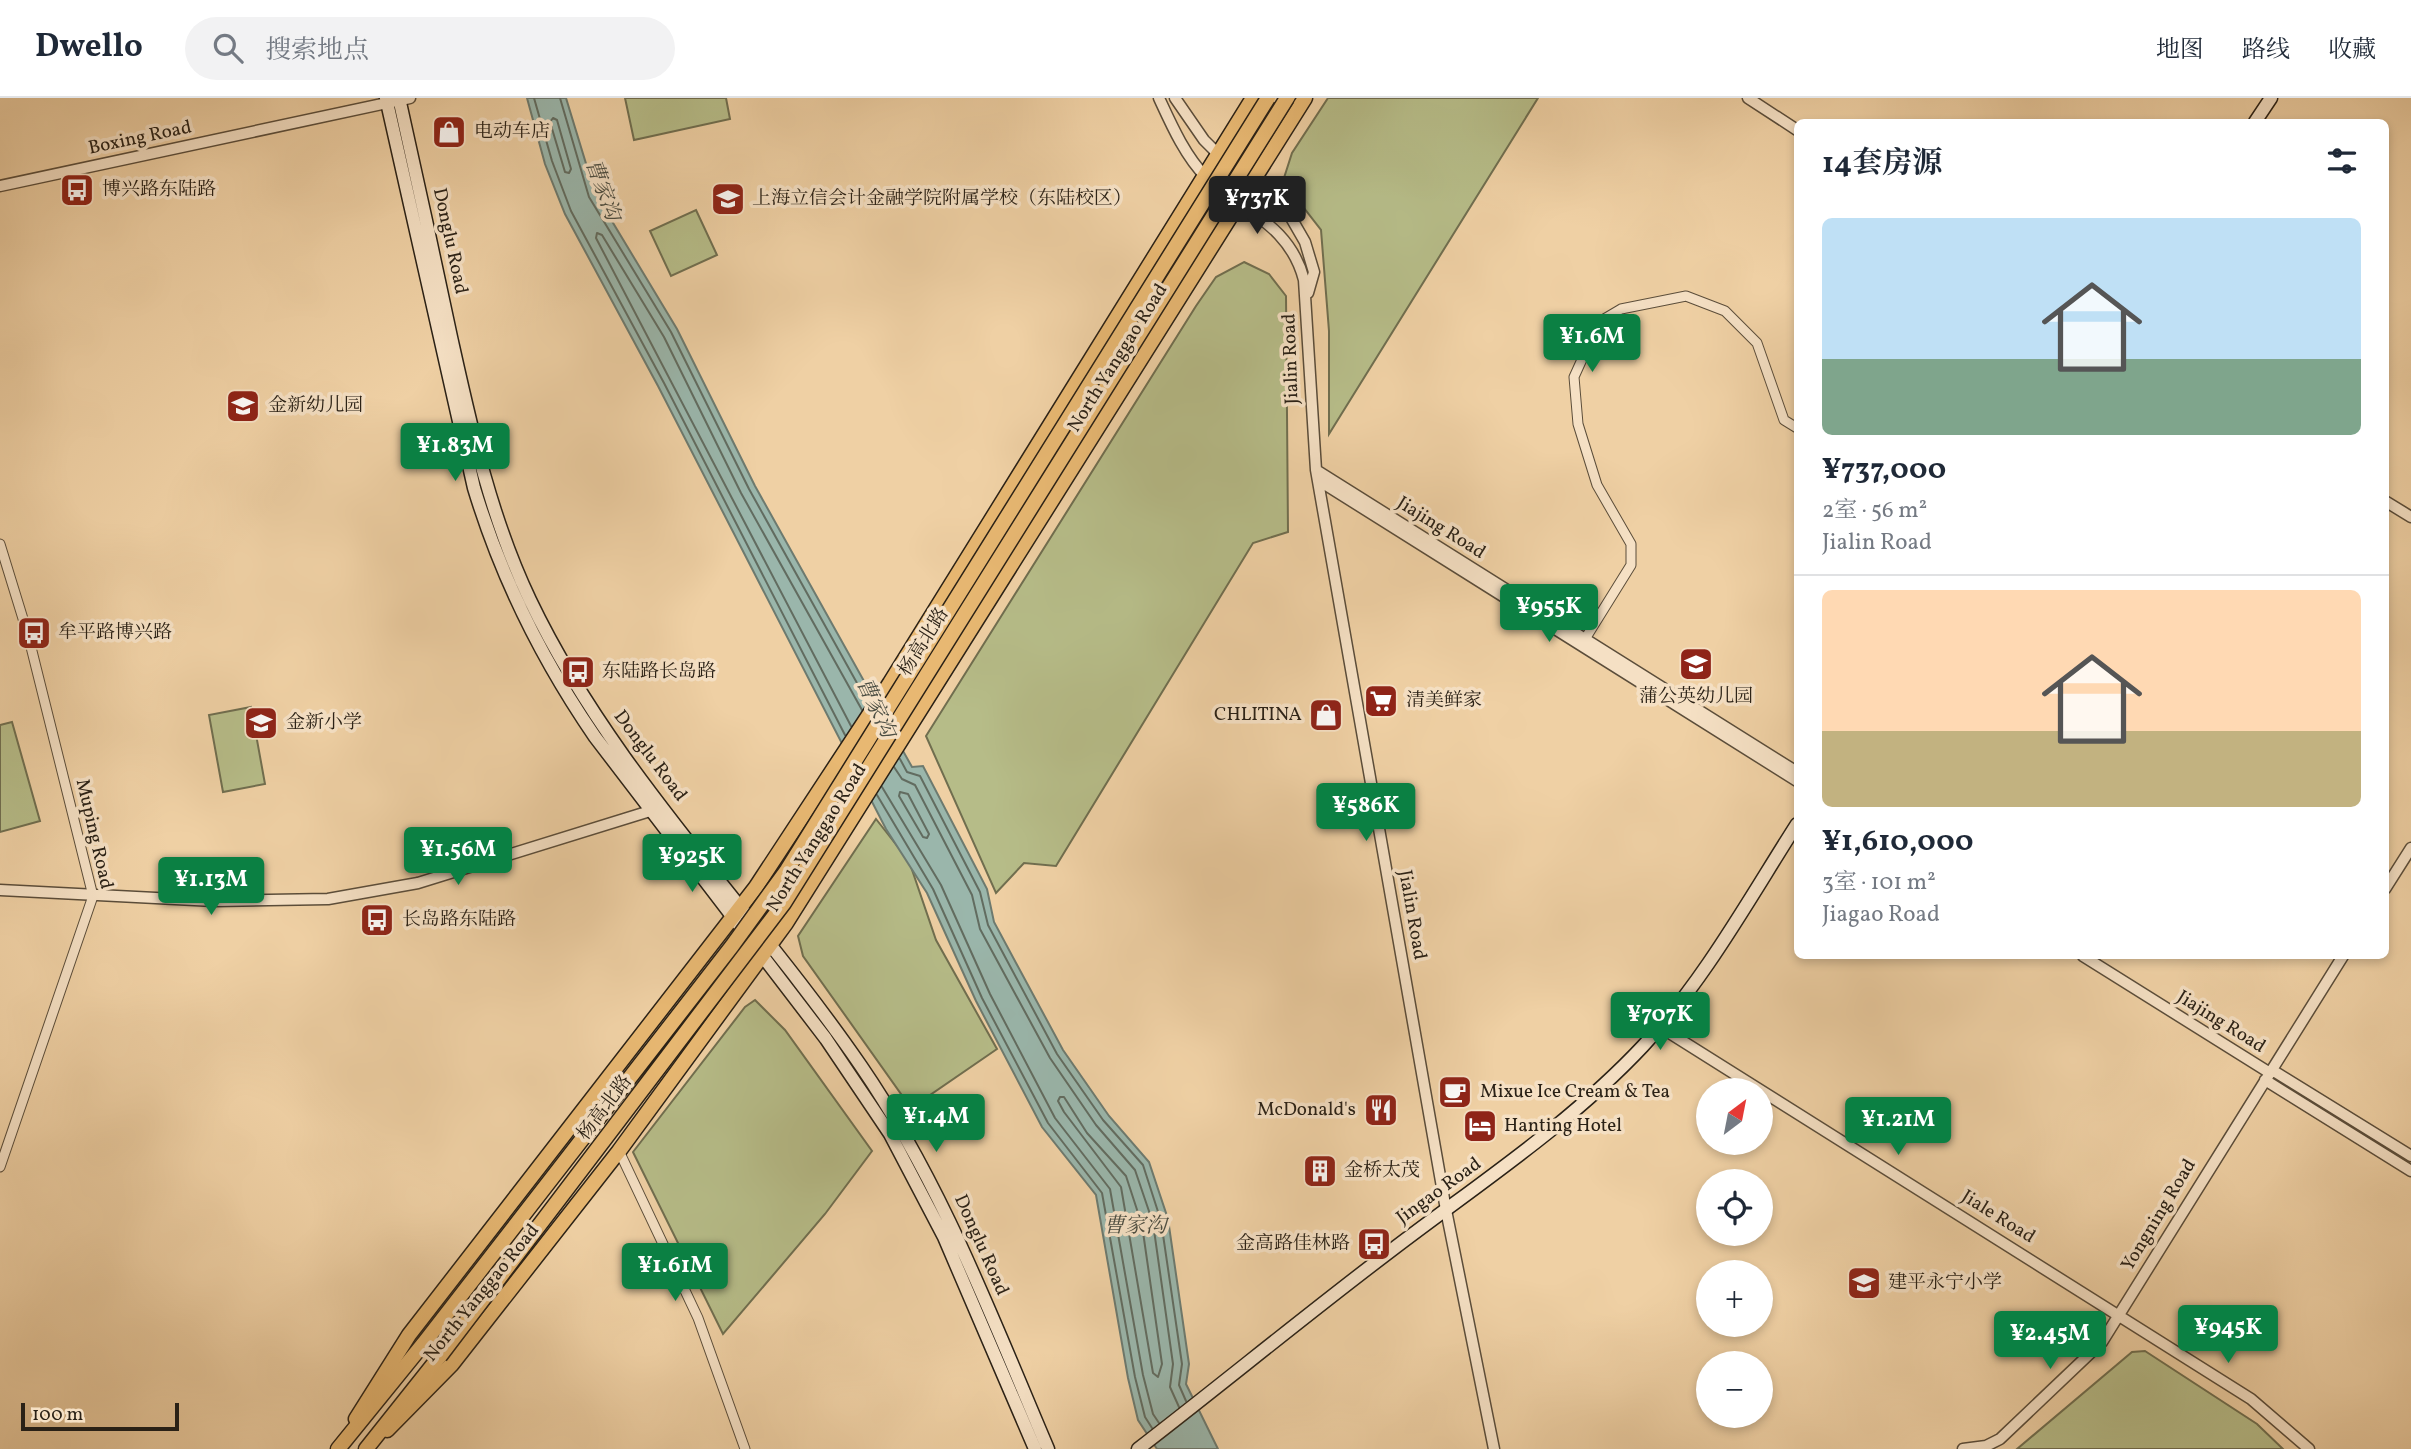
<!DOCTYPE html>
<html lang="zh">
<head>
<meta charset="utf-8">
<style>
  :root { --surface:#fff; --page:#f2f2f3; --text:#1f2937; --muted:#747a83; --line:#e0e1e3; --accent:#0b8043 }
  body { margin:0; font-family:Vollkorn,"Noto Serif SC",serif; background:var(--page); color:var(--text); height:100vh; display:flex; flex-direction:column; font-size:26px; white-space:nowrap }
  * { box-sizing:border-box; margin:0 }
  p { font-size:23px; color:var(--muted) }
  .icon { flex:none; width:38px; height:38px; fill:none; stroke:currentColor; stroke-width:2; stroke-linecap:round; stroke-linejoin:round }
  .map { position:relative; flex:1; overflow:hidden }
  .sheet { position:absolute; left:1794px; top:21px; width:595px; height:840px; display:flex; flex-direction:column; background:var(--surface); border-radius:10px; box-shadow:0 4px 10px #0003 }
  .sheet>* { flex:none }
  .needle { width:46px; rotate:32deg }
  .controls { position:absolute; left:1696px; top:980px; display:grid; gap:14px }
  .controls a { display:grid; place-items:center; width:77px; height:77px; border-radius:50%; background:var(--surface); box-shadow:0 4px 10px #0003; font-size:35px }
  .scale { position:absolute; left:21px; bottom:18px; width:158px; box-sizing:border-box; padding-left:7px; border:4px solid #2a2116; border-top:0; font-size:19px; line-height:24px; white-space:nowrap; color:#2a2116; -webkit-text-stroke:5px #f5e0c4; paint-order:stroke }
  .price { position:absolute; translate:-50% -60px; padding:0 16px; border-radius:7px; background:var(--accent); color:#fff; font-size:23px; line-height:46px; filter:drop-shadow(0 2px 4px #0008) }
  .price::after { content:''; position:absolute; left:50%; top:42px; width:21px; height:16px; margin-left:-10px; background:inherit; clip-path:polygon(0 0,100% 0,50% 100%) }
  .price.active { background:#222; color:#fff }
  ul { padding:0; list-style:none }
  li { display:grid; align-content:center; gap:14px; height:371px; padding:0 28px }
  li+li { border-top:2px solid var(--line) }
  li span { display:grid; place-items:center; height:217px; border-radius:10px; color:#555 }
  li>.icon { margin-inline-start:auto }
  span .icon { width:126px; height:126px; fill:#fffc; stroke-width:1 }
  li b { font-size:30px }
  h2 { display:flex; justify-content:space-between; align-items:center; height:84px; padding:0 28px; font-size:30px }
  header { display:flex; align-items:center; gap:42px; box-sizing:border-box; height:98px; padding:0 35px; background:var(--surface); border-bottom:2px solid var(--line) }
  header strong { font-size:33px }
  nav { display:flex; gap:38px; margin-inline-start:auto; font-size:24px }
  .search { width:490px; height:63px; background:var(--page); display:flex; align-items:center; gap:18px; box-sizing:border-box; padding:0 24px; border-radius:38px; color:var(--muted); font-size:26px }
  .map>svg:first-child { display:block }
  .green { fill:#b6bc88; stroke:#706e4f; stroke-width:2 }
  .water { fill:#9ab6ab; stroke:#6d7a6f; stroke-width:2 }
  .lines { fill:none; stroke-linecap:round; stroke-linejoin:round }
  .shore { stroke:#626c60; stroke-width:2 }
  .minor-casing { stroke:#5b4d3a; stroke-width:11 }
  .tertiary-casing { stroke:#5b4d3a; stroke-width:13 }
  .secondary-casing { stroke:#2a2116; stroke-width:15 }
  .primary-casing { stroke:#2a2116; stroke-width:17 }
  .trunk-casing { stroke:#2a2116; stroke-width:17 }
  .minor { stroke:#f5e0c4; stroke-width:9 }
  .tertiary { stroke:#f5e0c4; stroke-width:10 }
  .secondary { stroke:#f5e0c4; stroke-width:12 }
  .primary { stroke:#e8b872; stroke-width:14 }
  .trunk { stroke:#e8b872; stroke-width:14 }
  .trunk-bridge-casing { stroke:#2a2116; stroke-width:17; stroke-linecap:butt }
  .trunk-bridge { stroke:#e8b872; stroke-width:14 }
  .labels { text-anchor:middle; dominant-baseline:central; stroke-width:7; stroke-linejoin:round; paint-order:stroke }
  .poi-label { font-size:19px; fill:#2a2116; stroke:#f5e0c4; text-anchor:start }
  .street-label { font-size:19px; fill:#2a2116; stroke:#f5e0c4 }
  .water-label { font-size:21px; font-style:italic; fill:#4c4e43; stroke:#f5e0c4 }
</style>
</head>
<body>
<header>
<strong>Dwello</strong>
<div class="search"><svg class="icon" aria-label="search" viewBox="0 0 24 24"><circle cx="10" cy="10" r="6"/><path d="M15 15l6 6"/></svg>搜索地点</div>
<nav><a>地图</a><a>路线</a><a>收藏</a></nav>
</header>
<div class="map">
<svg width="2411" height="1351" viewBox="0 0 2411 1351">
  <rect width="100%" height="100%" fill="#efd0a4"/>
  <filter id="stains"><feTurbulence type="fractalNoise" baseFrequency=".00286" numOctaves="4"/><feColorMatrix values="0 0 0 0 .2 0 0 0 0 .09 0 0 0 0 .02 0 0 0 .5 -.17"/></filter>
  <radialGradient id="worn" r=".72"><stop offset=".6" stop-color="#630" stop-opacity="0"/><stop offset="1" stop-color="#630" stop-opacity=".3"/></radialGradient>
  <path class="green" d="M625 0H726L730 21 634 42Z
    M1328 0H1538L1329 336V233L1321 132 1283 83 1292 55Z
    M696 112 717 157 671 178 650 133Z
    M1244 164 1269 176 1286 198 1288 434 1253 445 1056 768 1024 765 996 795 926 638 1196 208 1216 179Z
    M251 609 265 686 223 694 209 617Z
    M12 624 40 723 0 734V627Z
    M876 721 909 763 936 842 997 951 911 1010 803 858 798 838Z
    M755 902 785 932 872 1053 825 1116 723 1236 633 1054 745 909Z
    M2145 1253 2257 1326 2283 1351H2017L2132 1254Z"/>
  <path class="water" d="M527 0H566L595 95 677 231 755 388 912 669 923 668 987 791 994 824 1063 952 1109 1018 1149 1064 1168 1121 1189 1266 1186 1286 1218 1351H1157L1138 1322 1128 1280 1096 1097 1042 1029 976 903 927 795 886 731 658 288 565 116 545 66Z"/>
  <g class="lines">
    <path class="shore" d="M534 0 552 63 571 113 664 285 845 637
      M560 0 589 99 671 234 749 391 867 603
      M553 20 557 22 571 71 569 75 565 74 550 24Z
      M851 628 596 140 597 135 602 137 664 239 741 395 862 612
      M900 661 907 674 920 678 980 794 988 827 1057 956 1103 1022 1143 1067 1161 1123 1182 1266 1179 1287 1186 1303
      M894 669 902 681 915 687 972 797 980 831 1050 960 1096 1027 1135 1072 1153 1125 1173 1266 1170 1289 1179 1309
      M882 689 941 787 990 896 1055 1020 1110 1091 1143 1277 1153 1316 1159 1325
      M900 694 908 696 929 736 927 740 923 739 899 698Z
      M877 697 933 791 982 900 1048 1025 1102 1095 1135 1279 1145 1319 1152 1330
      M1060 999H1064L1087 1035 1126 1078 1142 1127 1162 1266 1158 1279 1153 1275 1121 1089 1064 1014 1058 1003Z"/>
    <g class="minor-casing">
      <path id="minor" d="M0 446 28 537 93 798 0 1069
        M1585 541 1631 467V446L1597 387 1578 326 1574 279 1599 224 1621 211 1686 198 1725 213 1757 245 1784 322 1797 330
        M619 1053 698 1220 745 1351"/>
    </g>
    <g class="tertiary-casing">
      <path id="tertiary" d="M1159 0C1171 26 1185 58 1206 79 1243 113 1290 127 1304 182L1316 372 1446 1112 1494 1351
        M1175 0 1204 42 1219 57 1262 88 1286 111 1305 144 1314 174 1308 195
        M1748 0 1797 32
        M0 88 410 0
        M1316 372 1797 674
        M1318 382 1797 683
        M2385 403 2411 419
        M2385 791 2411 750
        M0 792 214 803 328 801 418 785 650 713
        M2083 858 2270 975
        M1660 929 2251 1301 2309 1351
        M2272 972 2411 1058
        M2265 982 2411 1073
        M1963 1351 1986 1348 2000 1341 2102 1244 2343 858"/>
    </g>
    <g class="secondary-casing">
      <path id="secondary" d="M386 0 474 390C501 479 542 562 595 639L826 941 890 1036 944 1139 1035 1351
        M399 0C417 80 434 159 451 239 471 329 490 418 530 502 612 674 753 811 861 968 942 1086 992 1220 1048 1351
        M2255 24 2271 0
        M1138 1351C1221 1287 1301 1221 1384 1158 1472 1090 1566 1030 1643 948 1704 883 1749 801 1797 726"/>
    </g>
    <g class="primary-casing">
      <path id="primary" d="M356 1321 409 1237 756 789 890 585 1253 0
        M387 1332 452 1266 619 1053 786 825 1305 0"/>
    </g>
    <g class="trunk-casing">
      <path id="trunk" d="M338 1351 424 1245
        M366 1351 440 1258"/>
    </g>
    <use href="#minor" class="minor"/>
    <use href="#tertiary" class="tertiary"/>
    <use href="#secondary" class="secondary"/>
    <use href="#primary" class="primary"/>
    <use href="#trunk" class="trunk"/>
    <g class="trunk-bridge-casing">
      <path id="trunk-bridge" d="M424 1245 732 848 787 772 1268 0
        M440 1258 784 805 1287 0"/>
    </g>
    <use href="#trunk-bridge" class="trunk-bridge"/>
  </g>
  <defs>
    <g id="shop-square" transform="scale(1.75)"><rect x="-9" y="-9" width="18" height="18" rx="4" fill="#8f2418" stroke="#f5e0c4"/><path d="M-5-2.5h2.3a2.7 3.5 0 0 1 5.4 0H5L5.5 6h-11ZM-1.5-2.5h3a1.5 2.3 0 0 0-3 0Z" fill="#fff"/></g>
    <g id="bus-square" transform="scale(1.75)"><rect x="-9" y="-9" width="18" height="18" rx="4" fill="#8f2418" stroke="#f5e0c4"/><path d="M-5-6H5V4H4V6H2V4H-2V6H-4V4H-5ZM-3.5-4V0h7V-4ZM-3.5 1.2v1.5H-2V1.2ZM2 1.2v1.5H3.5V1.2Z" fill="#fff"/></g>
    <g id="school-square" transform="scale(1.75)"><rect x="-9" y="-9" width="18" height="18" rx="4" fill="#8f2418" stroke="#f5e0c4"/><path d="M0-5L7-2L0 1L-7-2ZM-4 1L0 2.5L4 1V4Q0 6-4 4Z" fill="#fff"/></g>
    <g id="supermarket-square" transform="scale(1.75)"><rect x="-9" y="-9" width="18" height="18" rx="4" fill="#8f2418" stroke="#f5e0c4"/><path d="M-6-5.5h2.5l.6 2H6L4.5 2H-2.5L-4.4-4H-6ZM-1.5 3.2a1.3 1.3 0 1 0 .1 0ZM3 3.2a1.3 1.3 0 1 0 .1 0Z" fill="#fff"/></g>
    <g id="cafe-square" transform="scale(1.75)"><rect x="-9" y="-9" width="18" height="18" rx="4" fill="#8f2418" stroke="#f5e0c4"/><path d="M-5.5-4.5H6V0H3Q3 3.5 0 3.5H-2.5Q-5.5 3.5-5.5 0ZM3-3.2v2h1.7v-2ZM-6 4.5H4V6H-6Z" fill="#fff"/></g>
    <g id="restaurant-square" transform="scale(1.75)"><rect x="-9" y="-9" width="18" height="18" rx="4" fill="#8f2418" stroke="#f5e0c4"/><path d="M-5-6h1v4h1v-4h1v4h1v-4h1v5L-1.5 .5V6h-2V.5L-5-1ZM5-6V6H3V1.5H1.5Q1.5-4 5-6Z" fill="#fff"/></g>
    <g id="hotel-square" transform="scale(1.75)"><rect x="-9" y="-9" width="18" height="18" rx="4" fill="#8f2418" stroke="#f5e0c4"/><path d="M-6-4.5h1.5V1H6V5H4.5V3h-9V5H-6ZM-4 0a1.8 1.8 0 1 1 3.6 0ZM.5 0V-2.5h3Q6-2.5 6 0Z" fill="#fff"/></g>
    <g id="building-square" transform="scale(1.75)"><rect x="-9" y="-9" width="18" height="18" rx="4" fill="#8f2418" stroke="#f5e0c4"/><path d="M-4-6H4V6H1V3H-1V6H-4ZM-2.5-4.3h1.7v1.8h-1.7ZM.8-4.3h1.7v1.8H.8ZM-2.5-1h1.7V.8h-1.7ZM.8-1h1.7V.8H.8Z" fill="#fff"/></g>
  </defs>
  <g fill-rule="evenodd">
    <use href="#shop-square" x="449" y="34"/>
    <use href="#bus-square" x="77" y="92"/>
    <use href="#school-square" x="728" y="101"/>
    <use href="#school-square" x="243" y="308"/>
    <use href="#bus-square" x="34" y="535"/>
    <use href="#school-square" x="1696" y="566"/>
    <use href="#bus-square" x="578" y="574"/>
    <use href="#supermarket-square" x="1381" y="603"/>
    <use href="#shop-square" x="1326" y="617"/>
    <use href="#school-square" x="261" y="625"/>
    <use href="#bus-square" x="377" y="822"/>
    <use href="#cafe-square" x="1455" y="994"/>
    <use href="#restaurant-square" x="1381" y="1012"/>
    <use href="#hotel-square" x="1480" y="1028"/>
    <use href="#building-square" x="1320" y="1073"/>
    <use href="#bus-square" x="1374" y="1146"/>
    <use href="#school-square" x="1864" y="1185"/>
  </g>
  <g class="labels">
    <g class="poi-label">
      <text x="474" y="34">电动车店</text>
      <text x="102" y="92">博兴路东陆路</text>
      <text x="752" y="101">上海立信会计金融学院附属学校（东陆校区）</text>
      <text x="268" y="308">金新幼儿园</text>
      <text x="58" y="535">牟平路博兴路</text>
      <text x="602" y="574">东陆路长岛路</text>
      <text x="1696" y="599" text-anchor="middle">蒲公英幼儿园</text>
      <text x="1406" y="603">清美鲜家</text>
      <text x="1302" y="617" text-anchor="end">CHLITINA</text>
      <text x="286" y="625">金新小学</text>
      <text x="402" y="822">长岛路东陆路</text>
      <text x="1480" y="994">Mixue Ice Cream &amp; Tea</text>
      <text x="1356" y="1012" text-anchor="end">McDonald's</text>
      <text x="1504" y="1028">Hanting Hotel</text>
      <text x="1344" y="1073">金桥太茂</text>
      <text x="1350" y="1146" text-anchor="end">金高路佳林路</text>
      <text x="1888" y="1185">建平永宁小学</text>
    </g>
    <g class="street-label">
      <text transform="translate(140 40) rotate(-12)">Boxing Road</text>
      <text transform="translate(450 143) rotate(78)">Donglu Road</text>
      <text transform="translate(1118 260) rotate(-58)">North Yanggao Road</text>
      <text transform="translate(1291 261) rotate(-92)">Jialin Road</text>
      <text transform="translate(1441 430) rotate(32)">Jiajing Road</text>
      <text transform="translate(924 544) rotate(-58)">杨高北路</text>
      <text transform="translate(650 658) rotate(53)">Donglu Road</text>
      <text transform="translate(94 736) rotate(77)">Muping Road</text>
      <text transform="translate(817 740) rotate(-58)">North Yanggao Road</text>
      <text transform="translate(1412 817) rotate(80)">Jialin Road</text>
      <text transform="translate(2221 924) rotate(32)">Jiajing Road</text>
      <text transform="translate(605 1010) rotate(-53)">杨高北路</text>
      <text transform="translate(1439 1093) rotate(-36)">Jingao Road</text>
      <text transform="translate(2159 1117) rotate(-59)">Yongning Road</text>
      <text transform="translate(1998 1119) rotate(32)">Jiale Road</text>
      <text transform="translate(981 1147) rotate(66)">Donglu Road</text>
      <text transform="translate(482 1195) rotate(-51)">North Yanggao Road</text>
    </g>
    <g class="water-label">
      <text transform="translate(602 92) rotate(70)">曹家沟</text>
      <text transform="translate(875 610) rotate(65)">曹家沟</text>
      <text x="1135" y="1128">曹家沟</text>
    </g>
  </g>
  <rect width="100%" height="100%" filter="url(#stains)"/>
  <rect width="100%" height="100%" fill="url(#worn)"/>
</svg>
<div class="controls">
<a><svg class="needle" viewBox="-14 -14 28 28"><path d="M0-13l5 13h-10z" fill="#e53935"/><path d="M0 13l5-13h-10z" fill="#747a83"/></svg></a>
<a><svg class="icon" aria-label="locate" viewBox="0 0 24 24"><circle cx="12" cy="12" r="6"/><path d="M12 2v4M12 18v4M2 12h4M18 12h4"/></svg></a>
<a>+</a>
<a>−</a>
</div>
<div class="scale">100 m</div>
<b class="price active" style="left:1257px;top:138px">¥737K</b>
<b class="price" style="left:1592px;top:276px">¥1.6M</b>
<b class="price" style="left:455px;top:385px">¥1.83M</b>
<b class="price" style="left:1549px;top:546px">¥955K</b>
<b class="price" style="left:1366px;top:745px">¥586K</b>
<b class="price" style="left:458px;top:789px">¥1.56M</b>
<b class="price" style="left:692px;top:796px">¥925K</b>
<b class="price" style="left:211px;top:819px">¥1.13M</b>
<b class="price" style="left:1660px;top:954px">¥707K</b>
<b class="price" style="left:936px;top:1056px">¥1.4M</b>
<b class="price" style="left:1898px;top:1059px">¥1.21M</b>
<b class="price" style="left:675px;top:1205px">¥1.61M</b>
<b class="price" style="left:2228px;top:1267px">¥945K</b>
<b class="price" style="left:2050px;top:1273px">¥2.45M</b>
<section class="sheet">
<h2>14套房源<svg class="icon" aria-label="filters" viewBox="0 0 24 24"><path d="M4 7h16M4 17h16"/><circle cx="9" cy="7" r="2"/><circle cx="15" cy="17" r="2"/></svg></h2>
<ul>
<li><span style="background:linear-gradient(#bfe0f5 65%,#7fa58c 0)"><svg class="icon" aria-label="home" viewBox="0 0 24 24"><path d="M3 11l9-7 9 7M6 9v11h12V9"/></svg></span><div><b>¥737,000</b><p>2室 · 56 m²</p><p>Jialin Road</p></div></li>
<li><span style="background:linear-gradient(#ffd9b3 65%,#c2b280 0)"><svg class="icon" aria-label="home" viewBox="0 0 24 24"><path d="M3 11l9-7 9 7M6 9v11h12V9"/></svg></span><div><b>¥1,610,000</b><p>3室 · 101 m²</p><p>Jiagao Road</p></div></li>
</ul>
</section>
</div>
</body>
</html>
